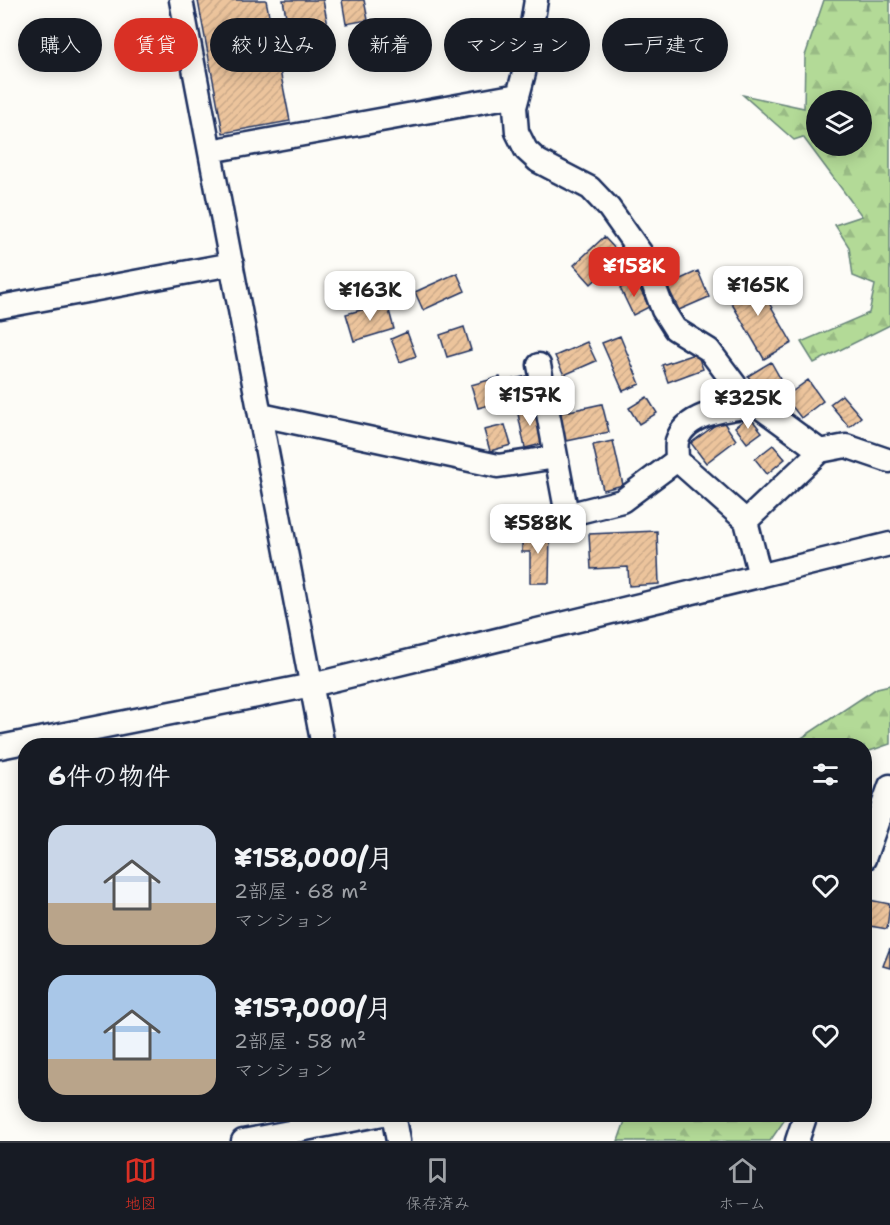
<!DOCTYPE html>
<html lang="ja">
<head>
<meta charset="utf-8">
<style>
  :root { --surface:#171b24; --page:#242831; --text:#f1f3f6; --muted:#9ea1a6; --line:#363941; --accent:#d93025 }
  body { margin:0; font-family:"Shantell Sans","Klee One",sans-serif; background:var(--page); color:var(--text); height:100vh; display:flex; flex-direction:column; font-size:22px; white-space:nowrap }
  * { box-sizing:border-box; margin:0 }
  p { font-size:20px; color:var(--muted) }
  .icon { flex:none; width:33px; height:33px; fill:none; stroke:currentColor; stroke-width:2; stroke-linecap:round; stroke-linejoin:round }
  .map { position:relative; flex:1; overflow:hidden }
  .details { position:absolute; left:18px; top:738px; width:854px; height:384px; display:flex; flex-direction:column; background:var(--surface); border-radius:24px; box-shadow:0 3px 15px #0003 }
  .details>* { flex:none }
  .top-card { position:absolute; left:18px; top:18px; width:855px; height:54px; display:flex; gap:12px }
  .buttons { position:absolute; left:806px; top:90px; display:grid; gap:12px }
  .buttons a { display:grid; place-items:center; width:66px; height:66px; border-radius:50%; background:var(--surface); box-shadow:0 3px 15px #0003; font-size:30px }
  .price { position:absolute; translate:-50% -51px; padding:0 14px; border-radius:12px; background:#fff; color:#222; font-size:20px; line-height:39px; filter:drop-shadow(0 2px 3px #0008) }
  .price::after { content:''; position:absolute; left:50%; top:36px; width:18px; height:14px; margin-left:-9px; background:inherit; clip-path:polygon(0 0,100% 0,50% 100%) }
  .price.selected { background:var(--accent); color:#fff }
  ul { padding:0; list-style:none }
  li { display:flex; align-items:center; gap:18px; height:150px; padding:0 30px }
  li span { display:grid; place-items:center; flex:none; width:168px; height:120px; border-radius:18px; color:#555 }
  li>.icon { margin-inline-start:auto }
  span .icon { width:72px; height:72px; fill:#fffc; stroke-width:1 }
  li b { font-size:26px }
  h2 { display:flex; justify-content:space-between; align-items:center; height:72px; padding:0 30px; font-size:26px }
  .pill { padding:0 21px; border-radius:27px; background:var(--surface); box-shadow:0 3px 15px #0003; font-size:21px; line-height:54px }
  .pill.selected { background:var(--accent); color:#fff }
  .tabs { display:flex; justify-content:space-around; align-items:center; height:84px; border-top:2px solid var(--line); background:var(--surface); font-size:16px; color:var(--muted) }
  .tabs a { display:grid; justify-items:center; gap:3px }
  .tabs .selected { color:var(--accent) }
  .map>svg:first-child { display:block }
  .forest { fill:url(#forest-firs); stroke:#67847a; stroke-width:1.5; fill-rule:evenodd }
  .building { fill:url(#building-hatch); stroke:#1b2f5e; stroke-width:1.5 }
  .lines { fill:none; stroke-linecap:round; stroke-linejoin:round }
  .minor-casing { stroke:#1b2f5e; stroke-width:27 }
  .minor { stroke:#fdfcf7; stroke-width:22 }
</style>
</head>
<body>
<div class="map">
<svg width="890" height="1141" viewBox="0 0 890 1141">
  <defs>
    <pattern id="forest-firs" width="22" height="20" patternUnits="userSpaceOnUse" patternTransform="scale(1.5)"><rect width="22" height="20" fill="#b3da97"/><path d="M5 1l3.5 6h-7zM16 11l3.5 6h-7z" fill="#99bb85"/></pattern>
    <pattern id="building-hatch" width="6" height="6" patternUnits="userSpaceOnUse" patternTransform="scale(1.5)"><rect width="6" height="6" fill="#ecc49c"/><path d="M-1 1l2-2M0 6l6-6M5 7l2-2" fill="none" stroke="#caa989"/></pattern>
  </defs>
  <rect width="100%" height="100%" fill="#fdfcf7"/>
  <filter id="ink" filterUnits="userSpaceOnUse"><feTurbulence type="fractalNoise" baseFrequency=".0167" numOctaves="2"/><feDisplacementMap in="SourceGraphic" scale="12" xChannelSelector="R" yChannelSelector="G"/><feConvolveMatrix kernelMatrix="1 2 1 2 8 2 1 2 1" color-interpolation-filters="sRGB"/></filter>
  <g filter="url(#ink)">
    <path class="forest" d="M824 0H890V325L814 363 801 342 869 313 875 285 853 276 849 247 835 225 862 216 803 137 794 140 743 95 804 108 805 56ZM816 100H861V146H816Z
      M890 685V744L864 753V746L791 745 877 688Z
      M627 1115V1114L788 1115 770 1141H618Z"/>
    <path class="building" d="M205 0H266L290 121 223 133 198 1Z
      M283 0H323L329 31 290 38Z
      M342 0H364L368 20 346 24Z
      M604 237 622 256 591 284 574 265Z
      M698 271 709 297 679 310 667 285Z
      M457 273 465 291 423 310 415 292Z
      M753 275 792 343 764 359 725 292Z
      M636 281 649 307 633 315 620 288Z
      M387 303 394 329 354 341 346 314Z
      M464 327 471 350 447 357 440 335Z
      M407 332 416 356 400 362 391 339Z
      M620 336 640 384 623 391 602 343Z
      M587 342 596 361 564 375 555 356Z
      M697 353 703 369 668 382 662 365Z
      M771 362 780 378 757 391 748 376Z
      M527 376 531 398 514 401 510 380Z
      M500 377 507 400 478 408 471 385Z
      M808 380 823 401 801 418 785 397Z
      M842 395 861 417 849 427 830 404Z
      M647 397 657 413 639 424 629 408Z
      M602 404 609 432 562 442 555 414Z
      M534 405 542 444 525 448 517 409Z
      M749 416 762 432 747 443 735 427Z
      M722 420 736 440 706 463 691 443Z
      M505 425 511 445 490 451 484 430Z
      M613 441 623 485 603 490 593 445Z
      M773 445 785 459 767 474 755 459Z
      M657 531 659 584 629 586 628 567 591 569 589 534Z
      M522 532 550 533 549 583H530V552H522Z
      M864 899 890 904 887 929 864 925Z
      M890 948V968L883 966Z"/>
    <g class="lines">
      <g class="minor-casing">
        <path id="minor" d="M181 0 323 746
          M536 0 524 73 515 107 517 132 526 150 538 161 590 188 609 208 643 256 663 310 675 329 709 350 742 394 820 451
          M210 151 518 95
          M0 307 232 264
          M539 365 567 515 622 501 677 460 746 521 760 576
          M261 415 498 466 556 457
          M677 460C677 454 676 446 677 441 686 411 732 409 757 405
          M746 521 820 451 846 446 890 461
          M0 747 312 685 890 544
          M864 859 890 786
          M393 1114 398 1141
          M243 1141 383 1114
          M797 1141 806 1114"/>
      </g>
      <use href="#minor" class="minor"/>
    </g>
  </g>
</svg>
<div class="buttons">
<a><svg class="icon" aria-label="layers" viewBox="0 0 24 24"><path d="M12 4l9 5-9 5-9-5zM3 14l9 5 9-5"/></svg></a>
</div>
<b class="price selected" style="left:634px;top:298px">¥158K</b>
<b class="price" style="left:758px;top:317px">¥165K</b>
<b class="price" style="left:370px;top:322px">¥163K</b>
<b class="price" style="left:530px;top:427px">¥157K</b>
<b class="price" style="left:748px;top:430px">¥325K</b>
<b class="price" style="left:538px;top:555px">¥588K</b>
<div class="top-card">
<a class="pill">購入</a>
<a class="pill selected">賃貸</a>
<a class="pill">絞り込み</a>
<a class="pill">新着</a>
<a class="pill">マンション</a>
<a class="pill">一戸建て</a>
</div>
<section class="details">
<h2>6件の物件<svg class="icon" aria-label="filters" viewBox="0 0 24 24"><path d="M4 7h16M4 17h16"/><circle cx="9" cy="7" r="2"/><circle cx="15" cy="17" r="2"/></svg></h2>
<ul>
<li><span style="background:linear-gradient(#c9d6e8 65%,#b9a48a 0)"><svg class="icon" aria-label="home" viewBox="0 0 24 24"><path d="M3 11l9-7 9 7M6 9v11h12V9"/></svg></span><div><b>¥158,000/月</b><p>2部屋 · 68 m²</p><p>マンション</p></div><svg class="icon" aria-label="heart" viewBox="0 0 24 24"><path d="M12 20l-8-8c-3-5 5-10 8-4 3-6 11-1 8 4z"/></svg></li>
<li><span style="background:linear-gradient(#a9c7e8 70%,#b9a48a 0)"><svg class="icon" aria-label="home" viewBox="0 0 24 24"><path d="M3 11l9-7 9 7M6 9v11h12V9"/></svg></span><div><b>¥157,000/月</b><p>2部屋 · 58 m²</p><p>マンション</p></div><svg class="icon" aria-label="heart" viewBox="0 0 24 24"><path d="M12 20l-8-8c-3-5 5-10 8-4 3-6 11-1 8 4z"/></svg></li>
</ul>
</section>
</div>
<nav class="tabs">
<a class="selected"><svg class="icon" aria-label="map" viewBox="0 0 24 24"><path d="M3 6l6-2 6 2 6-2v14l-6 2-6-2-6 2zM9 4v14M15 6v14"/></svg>地図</a>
<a><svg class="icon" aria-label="saved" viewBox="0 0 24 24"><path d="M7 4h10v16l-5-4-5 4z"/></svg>保存済み</a>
<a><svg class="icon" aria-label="home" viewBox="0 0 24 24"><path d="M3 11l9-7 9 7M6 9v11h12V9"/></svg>ホーム</a>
</nav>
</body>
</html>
